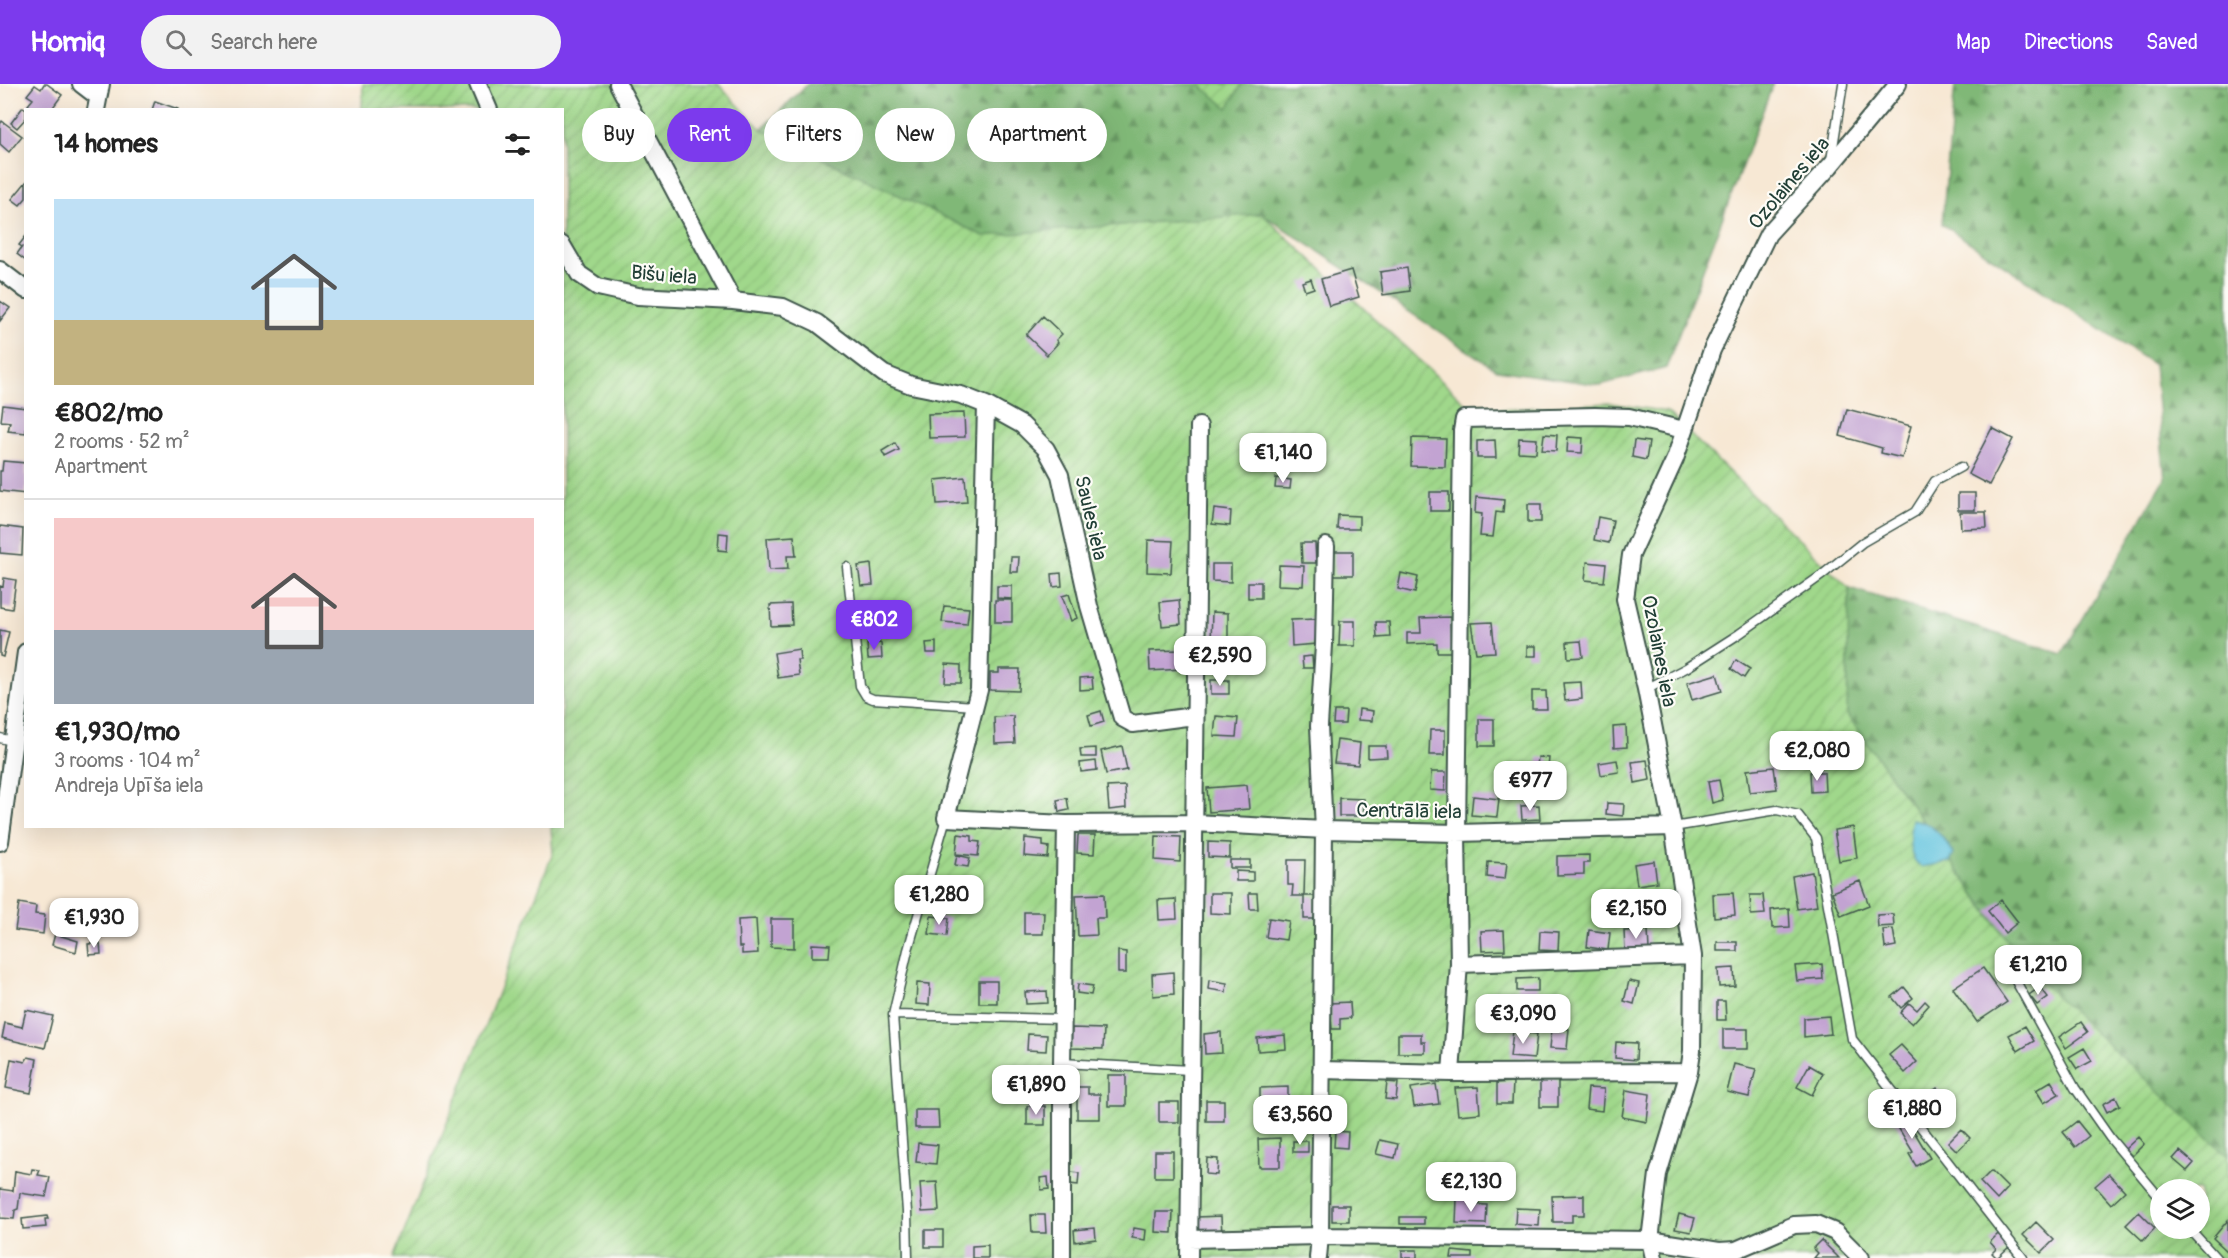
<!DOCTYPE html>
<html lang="en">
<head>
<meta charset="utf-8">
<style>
  :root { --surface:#fff; --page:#f2f2f2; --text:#222; --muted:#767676; --line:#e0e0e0; --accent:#7c3aed }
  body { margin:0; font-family:Pangolin,sans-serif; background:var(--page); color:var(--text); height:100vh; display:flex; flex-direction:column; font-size:22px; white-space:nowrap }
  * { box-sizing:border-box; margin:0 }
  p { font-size:20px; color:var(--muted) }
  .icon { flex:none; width:33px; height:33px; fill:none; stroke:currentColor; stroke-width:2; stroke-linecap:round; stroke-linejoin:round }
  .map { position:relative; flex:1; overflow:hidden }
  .sheet { position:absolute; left:24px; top:24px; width:540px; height:720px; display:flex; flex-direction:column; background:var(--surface); border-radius:0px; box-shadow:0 6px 24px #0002 }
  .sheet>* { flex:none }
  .banner { position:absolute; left:582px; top:24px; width:570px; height:54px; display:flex; gap:12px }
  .fabs { position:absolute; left:2150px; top:1095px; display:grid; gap:12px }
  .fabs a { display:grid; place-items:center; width:60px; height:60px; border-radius:50%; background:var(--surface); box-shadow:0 6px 24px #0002; font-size:30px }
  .price { position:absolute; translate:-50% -51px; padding:0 14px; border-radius:12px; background:#fff; color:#222; font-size:20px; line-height:39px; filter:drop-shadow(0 2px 3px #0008) }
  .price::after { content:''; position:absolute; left:50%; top:36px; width:18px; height:14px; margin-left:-9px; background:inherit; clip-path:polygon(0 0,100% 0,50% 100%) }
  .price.selected { background:var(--accent); color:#fff }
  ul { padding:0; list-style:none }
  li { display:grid; align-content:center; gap:12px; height:318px; padding:0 30px }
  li+li { border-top:2px solid var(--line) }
  li span { display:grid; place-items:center; height:186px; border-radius:0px; color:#555 }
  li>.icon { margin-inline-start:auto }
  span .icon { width:108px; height:108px; fill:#fffc; stroke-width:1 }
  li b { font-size:26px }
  h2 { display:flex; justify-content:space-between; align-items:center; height:72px; padding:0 30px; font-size:26px }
  .pill { padding:0 21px; border-radius:27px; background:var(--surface); box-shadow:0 6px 24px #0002; font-size:21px; line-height:54px }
  .pill.selected { background:var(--accent); color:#fff }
  header { display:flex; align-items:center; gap:36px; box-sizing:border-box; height:84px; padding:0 30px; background:var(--accent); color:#fff }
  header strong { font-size:28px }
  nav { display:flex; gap:33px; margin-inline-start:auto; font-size:21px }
  .search { width:420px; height:54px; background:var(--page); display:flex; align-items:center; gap:15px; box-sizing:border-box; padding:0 21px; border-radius:33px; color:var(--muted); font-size:22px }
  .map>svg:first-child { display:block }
  .forest { fill:url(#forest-firs); stroke:#507a56; stroke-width:1.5 }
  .garden { fill:url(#garden-furrows); stroke:#608a60; stroke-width:1.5; fill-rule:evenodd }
  .water { fill:#60c3de; stroke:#408089; stroke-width:1.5 }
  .building { fill:#c2a3d2 }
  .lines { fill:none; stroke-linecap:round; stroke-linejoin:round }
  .service-casing { stroke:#3f574c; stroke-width:11 }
  .minor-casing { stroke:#3f574c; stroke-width:20 }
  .service { stroke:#fff; stroke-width:8 }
  .minor { stroke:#fff; stroke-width:16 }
  .labels { text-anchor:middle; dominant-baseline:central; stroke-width:4.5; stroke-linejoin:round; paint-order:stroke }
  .street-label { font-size:20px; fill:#1f3d34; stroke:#fdfcf7 }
</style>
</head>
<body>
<header>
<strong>Homiq</strong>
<div class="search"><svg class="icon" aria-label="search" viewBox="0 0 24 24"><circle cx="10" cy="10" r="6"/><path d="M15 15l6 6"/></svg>Search here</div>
<nav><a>Map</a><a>Directions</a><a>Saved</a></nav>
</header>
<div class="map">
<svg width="2228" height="1174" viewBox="0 0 2228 1174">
  <defs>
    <pattern id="forest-firs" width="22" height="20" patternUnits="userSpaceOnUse" patternTransform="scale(1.5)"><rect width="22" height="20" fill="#80b877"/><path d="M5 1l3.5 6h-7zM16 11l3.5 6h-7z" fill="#689762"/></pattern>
    <pattern id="garden-furrows" width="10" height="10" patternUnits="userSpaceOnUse" patternTransform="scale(1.5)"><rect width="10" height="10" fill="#a0d88b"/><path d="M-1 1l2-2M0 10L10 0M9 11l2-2" fill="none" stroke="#89ba79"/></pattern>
  </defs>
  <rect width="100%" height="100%" fill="#fdfcf7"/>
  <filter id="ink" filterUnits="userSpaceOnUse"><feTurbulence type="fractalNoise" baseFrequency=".0167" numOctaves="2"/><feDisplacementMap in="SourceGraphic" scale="12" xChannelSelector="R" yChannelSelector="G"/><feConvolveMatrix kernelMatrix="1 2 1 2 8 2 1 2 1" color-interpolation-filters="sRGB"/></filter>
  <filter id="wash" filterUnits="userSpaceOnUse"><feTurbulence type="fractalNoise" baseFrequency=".008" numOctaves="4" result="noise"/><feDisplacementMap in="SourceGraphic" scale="24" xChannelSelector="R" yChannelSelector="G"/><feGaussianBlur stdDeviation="1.35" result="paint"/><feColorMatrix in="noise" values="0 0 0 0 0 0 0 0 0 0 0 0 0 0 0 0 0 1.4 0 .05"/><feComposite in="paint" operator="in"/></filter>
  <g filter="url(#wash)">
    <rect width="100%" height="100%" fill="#f7e8d4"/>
    <path class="forest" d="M808 0H1773L1666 284 1600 301 1497 286 1262 130 983 152 761 45Z
      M1955 0H2228V1110L2030 888 1847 631 1849 504 2062 570 2165 395 2154 281 1942 140Z"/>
    <path class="garden" d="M363 0H718L761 45 983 152 1262 130 1474 327 1610 319 1667 328 1849 504 1847 631 2030 888 2228 1072V1174H394L553 769 551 743 562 742V26H362ZM2160 1106H2199V1144H2160Z
      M1199 0H1242L1228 24Z"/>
    <path class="water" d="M1912 735C1933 738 1943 753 1954 769L1950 778 1921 783C1907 773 1909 750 1912 735Z"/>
    <g id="blocks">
      <path class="building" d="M44 0H47L62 11 51 26H34L28 21 33 15 27 11 35 1 41 5Z
        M155 17 178 25V26H152Z
        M23 23 26 25V34L17 44 11 39Z
        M2 37 22 52 9 68 0 60V40Z
        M26 98V114L20 121 12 115Z
        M26 152V177L17 170 22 163 19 161Z
        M1407 184 1410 207 1383 211 1380 188Z
        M1351 186 1359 213 1329 222 1321 195Z
        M1311 195 1314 204 1305 207 1302 198Z
        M0 217 10 224 0 237Z
        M1043 232 1062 250 1056 256 1058 259 1047 271 1026 251Z
        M3 321 26 324V349L8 347 10 338 1 337Z
        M1847 325 1911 342 1902 374 1881 369 1882 364 1840 352Z
        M964 329 965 353 929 354 928 330Z
        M1992 344 2013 355 1989 401 1968 390Z
        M1544 350 1557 351 1556 367 1542 366Z
        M1568 353 1583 354 1582 369 1567 368Z
        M1412 354 1446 355 1445 383 1411 382Z
        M1519 354 1537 355 1536 369 1518 368Z
        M1495 356 1496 374H1477V357Z
        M1634 356 1649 358 1646 376 1632 373Z
        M895 359 899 366 885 373 882 367Z
        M1293 362H1309L1308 372H1292Z
        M3 377 26 379V410L0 407V387H2Z
        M965 393 967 418 937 420 935 396Z
        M1276 394 1291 396 1290 405 1275 404Z
        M1430 408H1449V427H1430Z
        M1958 409H1975V426H1958Z
        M1476 413 1504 416 1503 429 1496 428 1493 453 1480 452 1482 430 1475 429Z
        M1528 420H1541V438H1528Z
        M1214 425 1231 427 1230 442 1212 440Z
        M1960 428H1986L1987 444 1961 445Z
        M1338 431 1359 432V445H1337Z
        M1598 433 1613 436 1609 459 1594 456Z
        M0 442 23 445 22 471 0 469Z
        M719 449 728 450 727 467 718 466Z
        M794 452 796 472H787L788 485 769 486 767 454Z
        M1148 456 1173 457 1171 489 1147 488Z
        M1301 459H1315L1316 479H1302Z
        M1334 467H1353V491H1334Z
        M1011 473H1019L1018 488H1010Z
        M1587 478 1606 480 1604 498 1585 496Z
        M871 480 873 501 861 502 858 482Z
        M1212 480H1231V498L1212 497Z
        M1279 481 1304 482 1303 502 1278 501Z
        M1061 489 1062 502 1053 503 1052 490Z
        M1401 489 1418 493 1415 509 1398 505Z
        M4 494 16 496 12 525 0 523V502L3 503Z
        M1248 498H1261V514H1248Z
        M997 502H1012V515L997 514Z
        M1069 510 1077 534 1071 537 1062 512Z
        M995 516H1012V538H995Z
        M1179 516 1181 540 1162 542 1160 518Z
        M791 520 792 541 771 542 770 521Z
        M944 522 969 524 967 540 942 538Z
        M1212 528 1228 529V557H1211Z
        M1450 533 1451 568H1437V559L1407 560V549H1421L1420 534Z
        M1316 535 1317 560 1292 562 1291 536Z
        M1340 537H1355V562H1339Z
        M1376 538H1389L1390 553 1377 554Z
        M1492 538 1495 568 1476 569 1471 539Z
        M0 546 9 548 3 573 0 572Z
        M1581 557 1583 573 1568 574 1567 558Z
        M936 558V569H927L926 559Z
        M881 559 882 574 868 575 867 560Z
        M1527 562H1536V572H1527Z
        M799 565 800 576H797L799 591 778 594 774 569Z
        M1181 566 1182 585 1150 587 1149 567Z
        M1312 572 1313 584H1303L1302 573Z
        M1736 576 1750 585 1744 594 1731 585Z
        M946 580 961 581V599H945Z
        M999 585H1020L1019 607 990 606V589H999Z
        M1717 590 1722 607 1692 616 1687 599Z
        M1092 593 1093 605 1080 606V594Z
        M1211 596H1229V610H1211Z
        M1581 598 1582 615 1565 617 1563 599Z
        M1532 607H1546L1547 625H1532Z
        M1359 625 1373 627 1372 637 1358 636Z
        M1101 627 1104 638 1091 642 1088 631Z
        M1334 627H1346L1345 640H1333Z
        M1013 632 1015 659 995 660 994 633Z
        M1216 632 1238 634 1236 653 1214 652Z
        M1479 635H1494V662H1479Z
        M1626 642 1627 663 1614 664 1613 643Z
        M1430 646H1445V671H1429Z
        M1337 656 1360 659 1358 681 1334 679Z
        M1122 662 1127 686 1106 690 1101 667Z
        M1368 662H1386L1387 673 1368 674Z
        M1096 664V673H1081L1080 665Z
        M1538 673 1549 674 1548 684 1537 683Z
        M1617 676 1619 688 1601 691 1599 679Z
        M1647 676 1650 696 1635 699 1632 678Z
        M1096 677 1097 686 1081 688 1080 679Z
        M1774 683 1777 705 1750 708 1747 686Z
        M1431 688H1446L1445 707 1430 706Z
        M1810 688H1824L1825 707 1811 708Z
        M1719 696 1723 716 1712 719 1708 698Z
        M1247 701 1249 725 1209 728 1207 704Z
        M1125 702 1126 724 1109 726 1107 703Z
        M1473 712 1499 715 1497 733 1471 731Z
        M1067 714 1069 726 1059 728 1057 716Z
        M1339 714 1364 715V732H1339Z
        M1607 719 1624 720 1623 732 1606 730Z
        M1539 721 1540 735 1522 736 1521 722Z
        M1853 743 1857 774 1839 777 1834 746Z
        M958 750 972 752V757L980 758 978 772 956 770Z
        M1078 751H1095L1094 770 1077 769Z
        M1156 752 1181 753 1180 778 1155 776Z
        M1025 754 1043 756V762L1049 763 1048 774 1024 772Z
        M1208 758 1230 759V774L1208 773Z
        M957 771 970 774 968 783 955 781Z
        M1589 771V779H1584V790L1557 791V772Z
        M1230 776H1250V784H1230Z
        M1288 776H1305L1304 812H1292L1293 801H1288Z
        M1654 777 1657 798 1637 801 1634 780Z
        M1488 778 1507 779 1505 795 1487 793Z
        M1236 787 1253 788V797H1236Z
        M1812 788 1817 822 1797 825 1792 792Z
        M1860 797 1869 821 1841 832 1832 808Z
        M1210 809H1231V830L1210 829Z
        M1249 809H1257L1258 825H1250Z
        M1733 809 1735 831 1714 833 1713 810Z
        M1104 810 1105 834H1096L1097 851 1078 852 1076 811Z
        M1750 811H1763L1765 830 1751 831Z
        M1304 812H1315V835H1304Z
        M1176 815 1177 835 1159 836 1158 816Z
        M2001 816 2018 838 2005 849 1988 827Z
        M19 819 36 822 35 830 45 831 43 850 15 846Z
        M1789 824 1790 843 1772 844 1771 826Z
        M1024 828H1044L1043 850H1024Z
        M1893 830 1894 842 1878 843 1877 831Z
        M931 832 949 834 947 852 929 850Z
        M1269 834 1289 837 1286 856 1266 853Z
        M756 835 758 869 742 870V863H739L738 836Z
        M771 835H794V864L771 863Z
        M1893 845 1896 862 1885 864 1883 846Z
        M1504 846 1505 866 1482 867 1481 847Z
        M1589 846 1610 849 1608 866 1587 863Z
        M1648 846 1649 866 1625 867 1624 847Z
        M1540 847 1559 848 1558 867 1539 866Z
        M55 850 78 857 76 868 52 861Z
        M1717 858H1737V867H1717Z
        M100 859 101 870 89 871 88 860Z
        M812 860 830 861 829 873H812Z
        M1118 867 1126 868V889H1118Z
        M1822 880 1823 895 1797 897 1795 882Z
        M1734 884 1735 902 1719 903 1718 885Z
        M1983 884 2007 918 1977 938 1953 904Z
        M1173 888 1174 910 1153 912 1152 890Z
        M1538 894V907H1517V895Z
        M1209 896 1227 899 1226 908 1208 905Z
        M979 897H997V919H979Z
        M1629 897 1639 899 1634 920 1624 917Z
        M917 899 930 900 929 921 916 920Z
        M1078 900 1093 902 1091 911 1077 909Z
        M1904 903 1913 914 1901 924 1892 913Z
        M2040 903 2048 913 2037 921 2029 911Z
        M1047 907 1048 919 1026 920 1025 908Z
        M1717 917H1725L1726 936H1717Z
        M1925 917 1929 921 1912 940 1900 929 1909 919 1917 926Z
        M1350 918 1351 934 1340 935V945H1332L1330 919Z
        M26 926 53 932 45 964 2 954 5 939 22 943Z
        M1829 932 1831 950 1804 953V934Z
        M2081 938 2088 948 2066 964 2059 953Z
        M2025 942 2034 957 2018 967 2009 951Z
        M1072 944 1104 945 1103 965 1071 964Z
        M1552 944 1569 945 1567 965 1550 964Z
        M1723 945H1748V965H1723Z
        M1513 947 1537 950 1534 975 1510 973Z
        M1221 948 1222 969 1205 970 1204 950Z
        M1028 950 1047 951 1046 967 1027 966Z
        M1398 950H1421V958H1425V969H1398Z
        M1285 951 1286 965 1258 967 1257 954Z
        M1616 958 1637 959 1636 976 1615 974Z
        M1901 961 1917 978 1905 989 1889 971Z
        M2084 964 2092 977 2077 985 2069 973Z
        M28 973 37 975 31 1009 6 1004 11 975 25 978Z
        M1734 980 1756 985 1749 1013 1727 1008Z
        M1809 981 1823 989 1812 1011 1797 1003Z
        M1108 991H1126V1022H1108Z
        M1540 995H1558V1023H1540Z
        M2051 997 2059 1010 2044 1019 2036 1006Z
        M1387 998 1398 999 1396 1016 1385 1015Z
        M1513 998 1512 1020H1497V999Z
        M1436 1000 1439 1020 1414 1023 1411 1004Z
        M1077 1003H1088V1010H1100V1035H1077Z
        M1288 1003V1019L1311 1017 1312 1044 1300 1045 1299 1033 1289 1034V1021H1260V1004Z
        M1478 1003 1480 1029 1458 1031 1455 1004Z
        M1588 1004 1604 1005 1602 1027 1586 1025Z
        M1937 1004 1953 1025 1936 1038 1925 1024 1931 1020 1926 1012Z
        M1626 1006 1650 1010 1647 1038 1622 1033Z
        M2116 1013 2120 1021 2107 1028 2103 1020Z
        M1206 1016H1224V1037H1206Z
        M1159 1018H1179V1038H1159Z
        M1027 1022H1045V1041H1027Z
        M915 1026H938L939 1044H915Z
        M1903 1029 1930 1074 1916 1082 1909 1070 1913 1068 1893 1035Z
        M2077 1037 2089 1052 2075 1063 2063 1048Z
        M1961 1045 1970 1054 1957 1067 1948 1058Z
        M1335 1047 1348 1048 1347 1064 1334 1063Z
        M2138 1053 2144 1060 2132 1072 2125 1065Z
        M1280 1054V1083H1259L1258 1055Z
        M1380 1056 1398 1060 1395 1074 1376 1070Z
        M1293 1057H1308V1068H1293Z
        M918 1059 938 1061 936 1080 916 1078Z
        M1155 1067H1173V1093H1155Z
        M2180 1067 2194 1079 2187 1087 2173 1075Z
        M1207 1074 1218 1075 1217 1091 1206 1090Z
        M32 1085 40 1086 38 1091 50 1093 46 1113 20 1109 18 1125 15 1126 14 1135 0 1134V1105L13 1107 15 1087 31 1090Z
        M1991 1087 2008 1104 1997 1116 1980 1098Z
        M1071 1088 1079 1089 1078 1101 1070 1100Z
        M2109 1090 2125 1107 2111 1120 2095 1102Z
        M1048 1093 1049 1105 1041 1106 1040 1094Z
        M937 1098 939 1127 922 1128 920 1099Z
        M1584 1111V1131H1572V1138H1553L1552 1112Z
        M1457 1114 1469 1115V1120L1487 1121 1486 1140 1456 1139Z
        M1332 1121H1349V1137H1332Z
        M1516 1124 1540 1125 1539 1142 1515 1140Z
        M1156 1128H1173L1172 1149 1155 1148Z
        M2139 1128 2155 1144 2143 1157 2126 1141Z
        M1679 1130 1695 1134 1691 1148 1675 1145Z
        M1031 1131H1045L1046 1149H1032Z
        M47 1132 48 1135H45L46 1143 23 1145 22 1135Z
        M1221 1132 1222 1151 1199 1153 1197 1133Z
        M1400 1133H1424V1140H1400Z
        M2228 1136V1168L2213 1154Z
        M2036 1138 2054 1156 2041 1169 2023 1151Z
        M1095 1144 1096 1155 1075 1158 1074 1146Z
        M1134 1144 1146 1146 1145 1156 1132 1154Z
        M925 1146H943V1163H925Z
        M1998 1150 2010 1162 1997 1174 1992 1169 1996 1165 1990 1158Z
        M1821 1156 1839 1174H1814L1818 1169 1813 1164Z
        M988 1161V1174H972V1162Z
        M1402 1166H1417V1174H1402Z
        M1452 1167 1472 1169V1174H1451Z"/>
    </g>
  </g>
  <g filter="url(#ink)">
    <use href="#blocks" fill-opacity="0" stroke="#3f574c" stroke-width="1.5"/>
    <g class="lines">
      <g class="service-casing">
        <path id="service" d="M1831 76 1843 0
          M847 483 860 602 866 612 873 615 975 622
          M1646 605 1686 584 1739 550 1822 491 1863 458 1915 428 1935 397 1961 383
          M0 654 12 657
          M1673 743 1777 726 1798 731 1816 754 1852 955 2023 1174
          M2007 881 2075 1004 2110 1054 2160 1114
          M893 931 1064 935
          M1062 979 1190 986
          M2189 1144 2216 1174
          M908 1174 907 1128 893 931 908 866 946 734"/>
      </g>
      <g class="minor-casing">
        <path id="minor" d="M81 0 98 13
          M478 0 489 26
          M618 0 733 217
          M96 26 101 0
          M562 161 579 190 598 203 638 212 733 217 783 223 817 239 884 290 911 301 961 311 986 321 1022 341 1046 365 1060 391 1089 522 1122 634 1133 640 1194 632
          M0 186 26 206
          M986 321 979 606 946 734 1066 740 1195 739 1324 746 1457 749 1673 743
          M0 758 26 568
          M1459 880 1693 872
          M1321 986 1451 989 1689 988
          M1451 989 1459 880 1457 749 1462 347 1464 335 1595 332 1629 333 1684 346
          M1189 1155 1320 1152 1650 1156 1719 1167 1736 1166 1794 1141 1816 1140 1835 1148 1861 1174
          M1062 1174V979L1066 740
          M1189 1174 1199 342
          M1318 1174 1320 1152 1324 746 1319 642 1324 561 1326 462
          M1654 1174 1650 1156 1658 1090 1689 988 1692 967 1693 872 1673 743 1646 605 1625 515 1631 471 1675 375 1712 266 1768 150 1830 82 1898 0"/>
      </g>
      <use href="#service" class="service"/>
      <use href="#minor" class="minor"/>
    </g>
  </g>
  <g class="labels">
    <g class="street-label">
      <text transform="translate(1789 99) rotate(-50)">Ozolaines iela</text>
      <text transform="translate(664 191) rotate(5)">Bišu iela</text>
      <text transform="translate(1091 434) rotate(77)">Saules iela</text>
      <text transform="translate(1659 567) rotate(79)">Ozolaines iela</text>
      <text transform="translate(1409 727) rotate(1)">Centrālā iela</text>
    </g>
  </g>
</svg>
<div class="fabs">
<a><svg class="icon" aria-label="layers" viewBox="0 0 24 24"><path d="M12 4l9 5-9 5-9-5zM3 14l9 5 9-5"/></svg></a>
</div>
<b class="price" style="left:1283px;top:400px">€1,140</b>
<b class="price selected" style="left:874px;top:567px">€802</b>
<b class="price" style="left:1220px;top:603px">€2,590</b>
<b class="price" style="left:1817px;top:698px">€2,080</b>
<b class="price" style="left:1530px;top:728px">€977</b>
<b class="price" style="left:939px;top:842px">€1,280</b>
<b class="price" style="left:1636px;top:856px">€2,150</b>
<b class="price" style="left:94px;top:865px">€1,930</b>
<b class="price" style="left:2038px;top:912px">€1,210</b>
<b class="price" style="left:1523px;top:961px">€3,090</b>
<b class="price" style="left:1036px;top:1032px">€1,890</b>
<b class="price" style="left:1912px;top:1056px">€1,880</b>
<b class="price" style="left:1300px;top:1062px">€3,560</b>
<b class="price" style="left:1471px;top:1129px">€2,130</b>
<div class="banner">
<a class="pill">Buy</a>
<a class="pill selected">Rent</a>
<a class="pill">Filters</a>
<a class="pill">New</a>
<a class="pill">Apartment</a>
</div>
<section class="sheet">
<h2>14 homes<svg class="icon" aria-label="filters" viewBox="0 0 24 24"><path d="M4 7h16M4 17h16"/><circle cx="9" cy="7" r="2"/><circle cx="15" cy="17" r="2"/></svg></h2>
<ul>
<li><span style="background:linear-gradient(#bfe0f5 65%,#c2b280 0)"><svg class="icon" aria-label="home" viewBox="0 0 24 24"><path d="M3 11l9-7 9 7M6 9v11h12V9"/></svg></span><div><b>€802/mo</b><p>2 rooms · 52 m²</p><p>Apartment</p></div></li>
<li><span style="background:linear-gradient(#f6c9c9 60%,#9aa5b1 0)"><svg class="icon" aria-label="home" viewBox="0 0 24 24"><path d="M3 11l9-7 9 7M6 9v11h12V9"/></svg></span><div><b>€1,930/mo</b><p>3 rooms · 104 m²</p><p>Andreja Upīša iela</p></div></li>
</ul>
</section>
</div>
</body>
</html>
